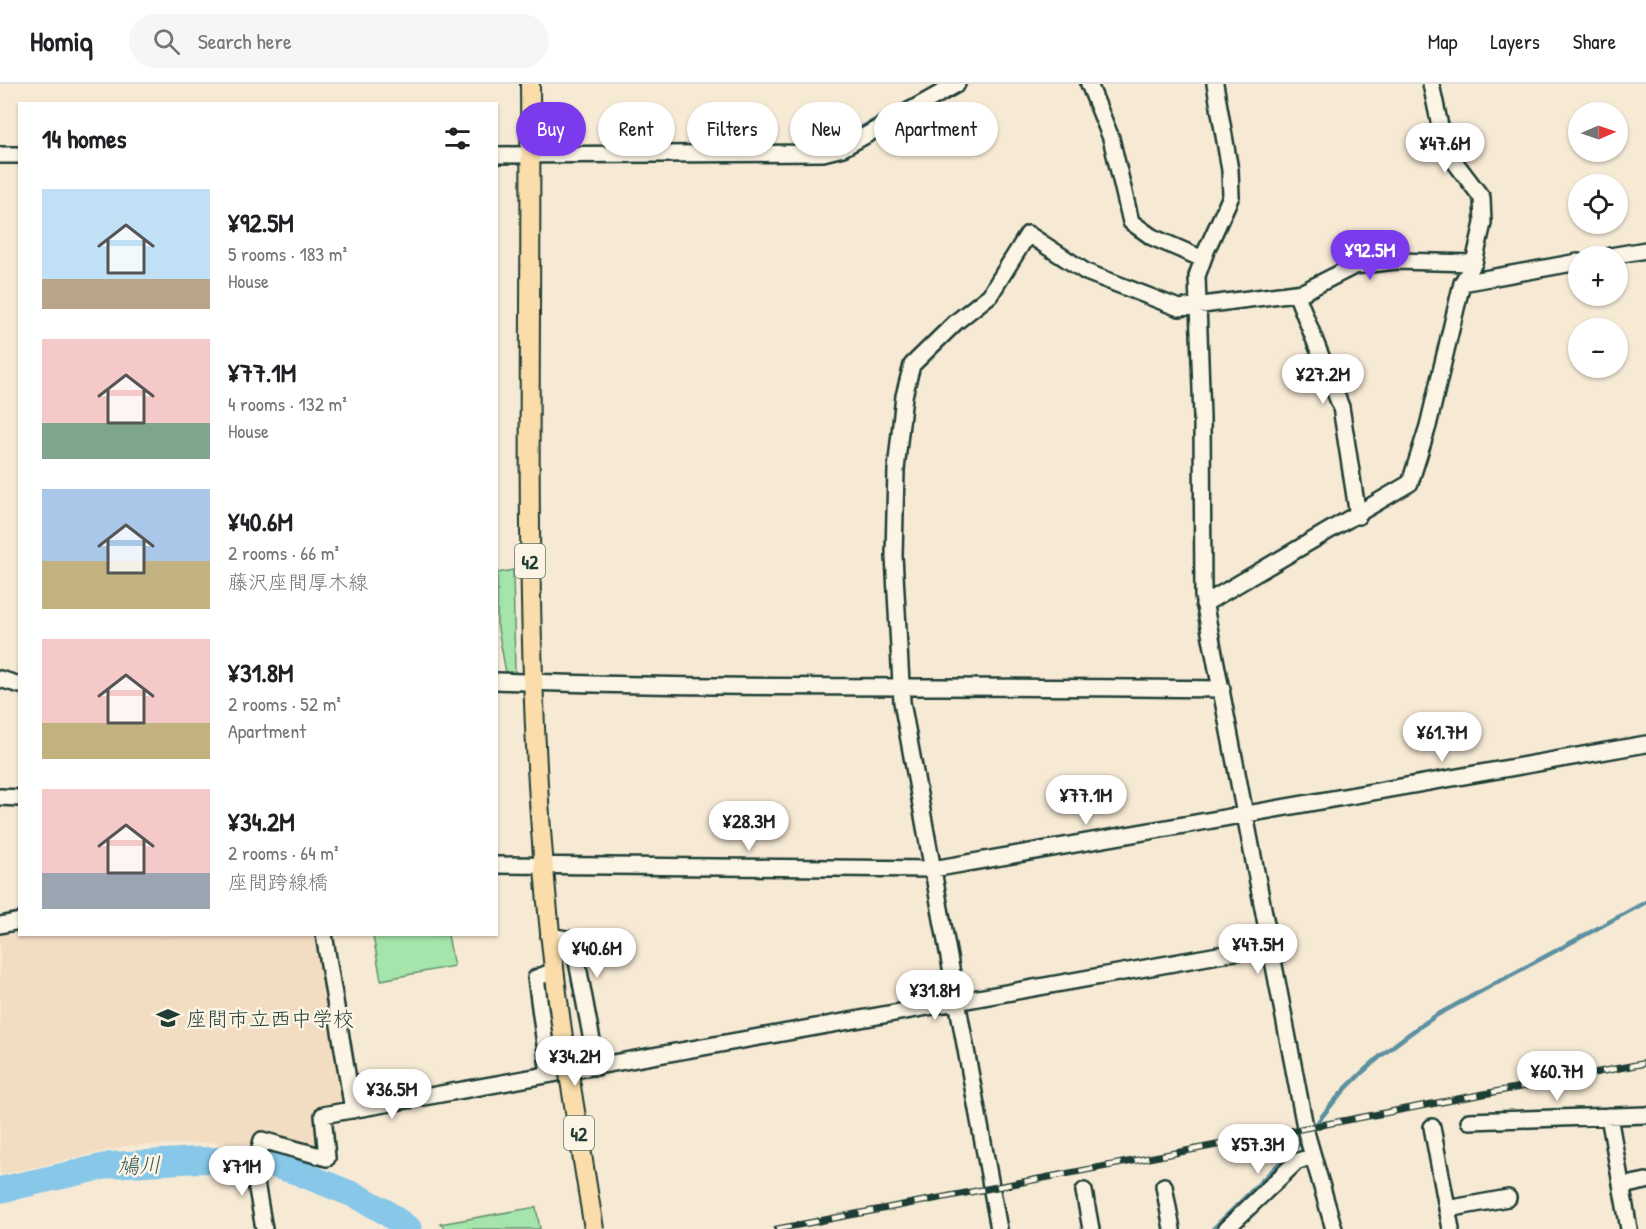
<!DOCTYPE html>
<html lang="en">
<head>
<meta charset="utf-8">
<style>
  :root { --surface:#fff; --page:#f6f6f6; --text:#202124; --muted:#757577; --line:#e0e0e0; --accent:#7c3aed }
  body { margin:0; font-family:"Patrick Hand","Klee One",sans-serif; background:var(--page); color:var(--text); height:100vh; display:flex; flex-direction:column; font-size:22px; white-space:nowrap }
  * { box-sizing:border-box; margin:0 }
  p { font-size:20px; color:var(--muted) }
  .icon { flex:none; width:33px; height:33px; fill:none; stroke:currentColor; stroke-width:2; stroke-linecap:round; stroke-linejoin:round }
  .map { position:relative; flex:1; overflow:hidden }
  .side { position:absolute; left:18px; top:18px; width:480px; height:834px; display:flex; flex-direction:column; background:var(--surface); border-radius:0px; box-shadow:0 2px 4px #0004 }
  .side>* { flex:none }
  .guide { position:absolute; left:516px; top:18px; width:570px; height:54px; display:flex; gap:12px }
  .needle { width:39px; rotate:88deg }
  .tools { position:absolute; left:1568px; top:18px; display:grid; gap:12px }
  .tools a { display:grid; place-items:center; width:60px; height:60px; border-radius:50%; background:var(--surface); box-shadow:0 2px 4px #0004; font-size:30px }
  .price { position:absolute; translate:-50% -51px; padding:0 14px; border-radius:21px; background:#fff; color:#222; font-size:20px; line-height:39px; filter:drop-shadow(0 2px 3px #0008) }
  .price::after { content:''; position:absolute; left:50%; top:36px; width:18px; height:14px; margin-left:-9px; background:inherit; clip-path:polygon(0 0,100% 0,50% 100%) }
  .price.selected { background:var(--accent); color:#fff }
  ul { padding:0; list-style:none }
  li { display:flex; align-items:center; gap:18px; height:150px; padding:0 24px }
  li span { display:grid; place-items:center; flex:none; width:168px; height:120px; border-radius:0px; color:#555 }
  li>.icon { margin-inline-start:auto }
  span .icon { width:72px; height:72px; fill:#fffc; stroke-width:1 }
  li b { font-size:26px }
  h2 { display:flex; justify-content:space-between; align-items:center; height:72px; padding:0 24px; font-size:26px }
  .tag { padding:0 21px; border-radius:27px; background:var(--surface); box-shadow:0 2px 4px #0004; font-size:21px; line-height:54px }
  .tag.selected { background:var(--accent); color:#fff }
  header { display:flex; align-items:center; gap:36px; box-sizing:border-box; height:84px; padding:0 30px; background:var(--surface); border-bottom:2px solid var(--line) }
  header strong { font-size:28px }
  nav { display:flex; gap:33px; margin-inline-start:auto; font-size:21px }
  .search { width:420px; height:54px; background:var(--page); display:flex; align-items:center; gap:15px; box-sizing:border-box; padding:0 21px; border-radius:33px; color:var(--muted); font-size:22px }
  .map>svg:first-child { display:block }
  .built { fill:#f2dcc2 }
  .green { fill:#a5e4ab; stroke:#629070; stroke-width:1.5 }
  .lines { fill:none; stroke-linecap:round; stroke-linejoin:round }
  .stream { stroke:#5d90a0; stroke-width:4.5 }
  .river { stroke:#87c7e8; stroke-width:26 }
  .minor-casing { stroke:#1f3d34; stroke-width:20 }
  .major-casing { stroke:#1f3d34; stroke-width:22 }
  .minor { stroke:#fcf5e5; stroke-width:15 }
  .major { stroke:#faddab; stroke-width:18 }
  .rail-casing { stroke:#1f3d34; stroke-width:7 }
  .rail { stroke:#fcf5e5; stroke-width:4.5; stroke-dasharray:14; stroke-linecap:butt }
  .major-bridge-casing { stroke:#1f3d34; stroke-width:22; stroke-linecap:butt }
  .major-bridge { stroke:#faddab; stroke-width:18 }
  .labels { text-anchor:middle; dominant-baseline:central; stroke-width:5; stroke-linejoin:round; paint-order:stroke }
  .shield { fill:#fcf5e5; stroke:#617469; stroke-width:1.5 }
  .shield-label { font-size:20px; font-weight:bold; fill:#1f3d34 }
  .poi-label { font-size:21px; fill:#1f3d34; stroke:#fcf5e5; text-anchor:start }
  .water-label { font-size:22px; font-style:italic; fill:#345958; stroke:#fcf5e5 }
</style>
</head>
<body>
<header>
<strong>Homiq</strong>
<div class="search"><svg class="icon" aria-label="search" viewBox="0 0 24 24"><circle cx="10" cy="10" r="6"/><path d="M15 15l6 6"/></svg>Search here</div>
<nav><a>Map</a><a>Layers</a><a>Share</a></nav>
</header>
<div class="map">
<svg width="1646" height="1145" viewBox="0 0 1646 1145">
  <rect width="100%" height="100%" fill="#f7ead5"/>
  <filter id="ink" filterUnits="userSpaceOnUse"><feTurbulence type="fractalNoise" baseFrequency=".0167" numOctaves="2"/><feDisplacementMap in="SourceGraphic" scale="12" xChannelSelector="R" yChannelSelector="G"/><feConvolveMatrix kernelMatrix="1 2 1 2 8 2 1 2 1" color-interpolation-filters="sRGB"/></filter>
  <g filter="url(#ink)">
    <path class="built" d="M19 847 20 850 321 851 347 1021 318 1027 322 1056 317 1067 225 1058 127 1062 0 1091V851Z"/>
    <path class="green" d="M513 486 515 589H506L497 539V489Z
      M383 850 448 851 454 882 381 896 373 852Z
      M536 1123 540 1145H446L440 1140Z"/>
    <g class="lines">
      <path class="stream" d="M853 48 909 18
        M1311 1048C1343 999 1389 962 1437 931L1646 818
        M1213 1145 1305 1054"/>
      <path class="river" d="M0 1106 111 1081 199 1076 259 1077 297 1088 359 1113 384 1127 409 1145"/>
      <g class="minor-casing">
        <path id="minor" d="M1089 0 1111 54 1131 138 1152 153 1203 175
          M1215 0 1230 86 1231 112 1206 167 1197 192 1202 334 1203 512 1306 1048 1334 1145
          M1431 0 1445 65 1482 114 1483 139 1474 179
          M0 71H20
          M496 71 823 69 843 64 957 0
          M1610 172 1646 166
          M1462 199 1578 178
          M1296 209 1341 323 1358 432
          M0 595 20 601
          M496 597C738 606 980 601 1222 605
          M0 713 20 714
          M496 781 933 785 1646 660
          M0 841 20 837
          M324 850 353 1026
          M549 852 573 856 597 983
          M549 990 536 894 554 887
          M1609 1032 1629 1145
          M1469 1037 1646 1031
          M1432 1043 1451 1145
          M1164 1102 1172 1145
          M1622 1102 1646 1097
          M1084 1107 1091 1145
          M1447 1125 1508 1114
          M264 1145 254 1087 262 1056 327 1074 323 1031 1269 862
          M999 1145 902 618 894 472 896 386 904 312 912 281 956 238 990 211 1028 150 1086 188 1179 224 1303 208 1354 182 1396 177 1474 179 1462 199 1428 342 1410 399 1204 520
          M1226 1145 1296 1078 1312 1072"/>
      </g>
      <g class="major-casing">
        <path id="major" d="M530 0C533 318 517 637 563 953"/>
      </g>
      <use href="#minor" class="minor"/>
      <use href="#major" class="major"/>
      <g class="rail-casing">
        <path id="rail" d="M777 1145 1646 979"/>
      </g>
      <use href="#rail" class="rail"/>
      <g class="major-bridge-casing">
        <path id="major-bridge" d="M563 953 594 1145"/>
      </g>
      <use href="#major-bridge" class="major-bridge"/>
    </g>
  </g>
  <defs>
    <g id="school-bare" transform="scale(1.8)"><path d="M0-5L7-2L0 1L-7-2ZM-4 1L0 2.5L4 1V4Q0 6-4 4Z" fill="#1f3d34" stroke="#fcf5e5" stroke-width="2.5" paint-order="stroke"/></g>
  </defs>
  <g fill-rule="evenodd">
    <use href="#school-bare" x="168" y="934"/>
  </g>
  <g class="labels">
    <g class="shield">
      <rect x="515" y="460" width="30" height="34" rx="4.5"/>
      <rect x="564" y="1032" width="30" height="34" rx="4.5"/>
    </g>
    <g class="shield-label">
      <text x="530" y="477">42</text>
      <text x="579" y="1049">42</text>
    </g>
    <g class="poi-label">
      <text x="186" y="934">座間市立西中学校</text>
    </g>
    <g class="water-label">
      <text transform="translate(139 1081) rotate(-2)">鳩川</text>
    </g>
  </g>
</svg>
<div class="tools">
<a><svg class="needle" viewBox="-14 -14 28 28"><path d="M0-13l5 13h-10z" fill="#e53935"/><path d="M0 13l5-13h-10z" fill="#757577"/></svg></a>
<a><svg class="icon" aria-label="locate" viewBox="0 0 24 24"><circle cx="12" cy="12" r="6"/><path d="M12 2v4M12 18v4M2 12h4M18 12h4"/></svg></a>
<a>+</a>
<a>−</a>
</div>
<b class="price" style="left:1445px;top:90px">¥47.6M</b>
<b class="price selected" style="left:1370px;top:197px">¥92.5M</b>
<b class="price" style="left:1323px;top:321px">¥27.2M</b>
<b class="price" style="left:1442px;top:679px">¥61.7M</b>
<b class="price" style="left:1086px;top:742px">¥77.1M</b>
<b class="price" style="left:749px;top:768px">¥28.3M</b>
<b class="price" style="left:1258px;top:891px">¥47.5M</b>
<b class="price" style="left:597px;top:895px">¥40.6M</b>
<b class="price" style="left:935px;top:937px">¥31.8M</b>
<b class="price" style="left:575px;top:1003px">¥34.2M</b>
<b class="price" style="left:1557px;top:1018px">¥60.7M</b>
<b class="price" style="left:392px;top:1036px">¥36.5M</b>
<b class="price" style="left:1258px;top:1091px">¥57.3M</b>
<b class="price" style="left:242px;top:1113px">¥71M</b>
<div class="guide">
<a class="tag selected">Buy</a>
<a class="tag">Rent</a>
<a class="tag">Filters</a>
<a class="tag">New</a>
<a class="tag">Apartment</a>
</div>
<section class="side">
<h2>14 homes<svg class="icon" aria-label="filters" viewBox="0 0 24 24"><path d="M4 7h16M4 17h16"/><circle cx="9" cy="7" r="2"/><circle cx="15" cy="17" r="2"/></svg></h2>
<ul>
<li><span style="background:linear-gradient(#bfe0f5 75%,#b9a48a 0)"><svg class="icon" aria-label="home" viewBox="0 0 24 24"><path d="M3 11l9-7 9 7M6 9v11h12V9"/></svg></span><div><b>¥92.5M</b><p>5 rooms · 183 m²</p><p>House</p></div></li>
<li><span style="background:linear-gradient(#f6c9c9 70%,#7fa58c 0)"><svg class="icon" aria-label="home" viewBox="0 0 24 24"><path d="M3 11l9-7 9 7M6 9v11h12V9"/></svg></span><div><b>¥77.1M</b><p>4 rooms · 132 m²</p><p>House</p></div></li>
<li><span style="background:linear-gradient(#a9c7e8 60%,#c2b280 0)"><svg class="icon" aria-label="home" viewBox="0 0 24 24"><path d="M3 11l9-7 9 7M6 9v11h12V9"/></svg></span><div><b>¥40.6M</b><p>2 rooms · 66 m²</p><p>藤沢座間厚木線</p></div></li>
<li><span style="background:linear-gradient(#f6c9c9 70%,#c2b280 0)"><svg class="icon" aria-label="home" viewBox="0 0 24 24"><path d="M3 11l9-7 9 7M6 9v11h12V9"/></svg></span><div><b>¥31.8M</b><p>2 rooms · 52 m²</p><p>Apartment</p></div></li>
<li><span style="background:linear-gradient(#f6c9c9 70%,#9aa5b1 0)"><svg class="icon" aria-label="home" viewBox="0 0 24 24"><path d="M3 11l9-7 9 7M6 9v11h12V9"/></svg></span><div><b>¥34.2M</b><p>2 rooms · 64 m²</p><p>座間跨線橋</p></div></li>
</ul>
</section>
</div>
</body>
</html>
